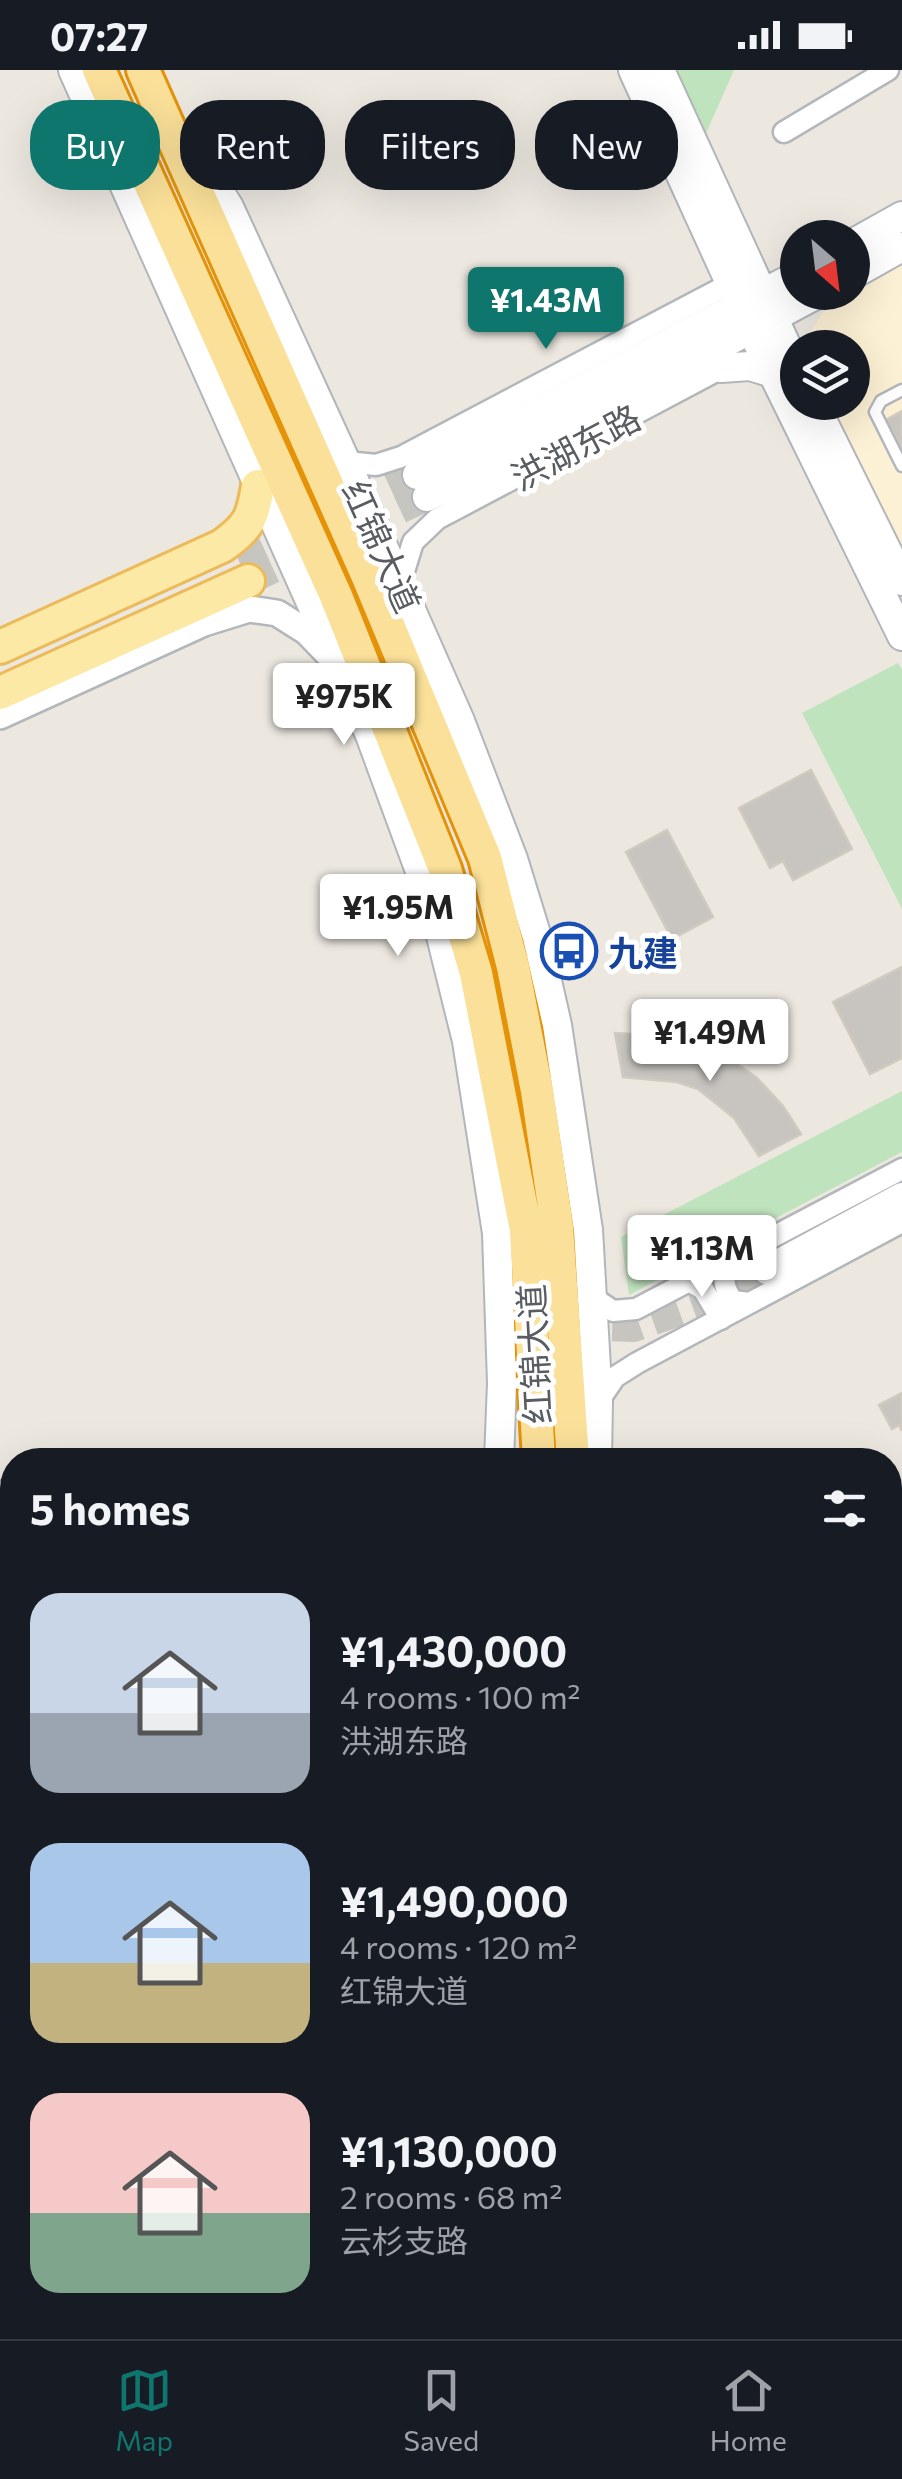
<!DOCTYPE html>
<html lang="en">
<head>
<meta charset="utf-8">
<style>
  :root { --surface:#171b24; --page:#242831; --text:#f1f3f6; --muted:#9ea1a6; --line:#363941; --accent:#0f766e }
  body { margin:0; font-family:Commissioner,"Noto Sans SC",sans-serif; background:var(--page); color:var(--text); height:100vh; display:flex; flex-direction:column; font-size:38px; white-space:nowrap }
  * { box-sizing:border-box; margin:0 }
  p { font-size:32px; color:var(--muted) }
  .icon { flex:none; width:55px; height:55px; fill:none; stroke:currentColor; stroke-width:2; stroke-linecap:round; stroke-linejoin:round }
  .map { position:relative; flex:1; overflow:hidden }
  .side { position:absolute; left:0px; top:1378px; width:902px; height:892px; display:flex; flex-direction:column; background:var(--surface); border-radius:40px 40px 0 0; box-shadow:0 10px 40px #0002 }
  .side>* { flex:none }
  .guide { position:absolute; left:30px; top:30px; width:842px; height:90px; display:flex; gap:20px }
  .needle { width:65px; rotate:152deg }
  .controls { position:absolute; left:780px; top:150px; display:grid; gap:20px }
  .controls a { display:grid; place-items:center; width:90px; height:90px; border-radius:50%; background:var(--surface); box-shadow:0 10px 40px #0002; font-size:50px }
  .price { position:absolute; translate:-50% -85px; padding:0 22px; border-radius:10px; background:#fff; color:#222; font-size:32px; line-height:65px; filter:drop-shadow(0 2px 5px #0008) }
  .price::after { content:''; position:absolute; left:50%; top:60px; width:30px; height:22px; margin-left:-15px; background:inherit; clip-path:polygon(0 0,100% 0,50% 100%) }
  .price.current { background:var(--accent); color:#fff }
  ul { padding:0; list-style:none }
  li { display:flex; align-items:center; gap:30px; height:250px; padding:0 30px }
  li span { display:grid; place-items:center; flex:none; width:280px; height:200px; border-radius:30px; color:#555 }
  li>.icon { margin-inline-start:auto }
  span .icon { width:120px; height:120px; fill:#fffc; stroke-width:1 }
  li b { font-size:42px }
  h2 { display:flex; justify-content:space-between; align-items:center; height:120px; padding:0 30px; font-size:42px }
  .pill { padding:0 35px; border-radius:40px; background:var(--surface); box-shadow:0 10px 40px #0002; font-size:35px; line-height:90px }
  .pill.current { background:var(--accent); color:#fff }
  .status { display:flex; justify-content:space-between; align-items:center; height:70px; padding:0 50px; background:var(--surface); direction:ltr }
  .status svg { height:28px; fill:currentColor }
  .tab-bar { display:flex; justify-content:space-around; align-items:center; height:140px; border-top:2px solid var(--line); background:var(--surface); font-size:28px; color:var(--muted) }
  .tab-bar a { display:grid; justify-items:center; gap:5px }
  .tab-bar .current { color:var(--accent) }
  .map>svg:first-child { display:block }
  .commercial { fill:#fcf1d4 }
  .green { fill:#bfe3bd }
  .building { fill:#c8c5c0; stroke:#d0cabf; stroke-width:2.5 }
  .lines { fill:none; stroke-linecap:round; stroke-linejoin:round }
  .secondary-tunnel { stroke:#c7c5c0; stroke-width:28; stroke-dasharray:28 14; stroke-linecap:butt }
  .service-casing { stroke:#b3b7bb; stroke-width:15 }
  .minor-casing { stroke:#b3b7bb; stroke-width:25 }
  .tertiary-casing { stroke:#b3b7bb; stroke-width:30 }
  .secondary-casing { stroke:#b2b6bb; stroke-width:32 }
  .primary-casing { stroke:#ecba59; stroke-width:38 }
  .trunk-casing { stroke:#e49208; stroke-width:38 }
  .motorway-casing { stroke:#e49208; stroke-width:42 }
  .service { stroke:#fff; stroke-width:10 }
  .minor { stroke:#fff; stroke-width:20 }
  .tertiary { stroke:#fff; stroke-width:25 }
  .secondary { stroke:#fff; stroke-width:28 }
  .primary { stroke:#fce9a5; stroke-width:32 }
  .trunk { stroke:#fae098; stroke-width:32 }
  .motorway { stroke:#f9d68a; stroke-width:38 }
  .labels { text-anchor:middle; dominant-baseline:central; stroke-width:10; stroke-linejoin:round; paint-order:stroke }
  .street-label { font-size:35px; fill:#595d61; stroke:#fff }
  .transit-label { font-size:35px; font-weight:bold; fill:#164399; stroke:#fff; text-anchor:start }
</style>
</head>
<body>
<div class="status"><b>07:27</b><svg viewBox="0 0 49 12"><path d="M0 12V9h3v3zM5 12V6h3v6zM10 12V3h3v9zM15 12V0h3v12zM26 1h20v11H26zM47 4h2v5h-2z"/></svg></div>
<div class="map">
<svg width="902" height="2269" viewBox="0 0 902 2269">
  <rect width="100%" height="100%" fill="#ece8e0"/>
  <path class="commercial" d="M902 192V486L826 333 852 332V278H807L809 264 823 242Z"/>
  <path class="green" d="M673 0H734L704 68Z
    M898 593 902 600V839L802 643Z
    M902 1021V1082L629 1225 621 1167Z"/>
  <path class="building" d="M902 341V380L886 350Z
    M811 700 852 779 793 810 783 791 770 798 739 738Z
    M667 760 713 847 672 869 626 782Z
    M902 897V988L870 1004 833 932Z
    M615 963 686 968 705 973 756 1007 783 1036 801 1064 759 1086 734 1048 698 1019 677 1012 623 1007Z
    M902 1323V1361L899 1355 892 1359 879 1335Z
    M902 1418V1510L890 1488V1425Z
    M902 2241V2269H853L871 2258H890V2247Z"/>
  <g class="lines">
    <path class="secondary-tunnel" d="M238 489 417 405
      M248 511 427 427
      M571 1253 577 1256 634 1258 696 1236 767 1200"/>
    <g class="service-casing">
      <path id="service" d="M902 320 881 331 875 342 902 396"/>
    </g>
    <g class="minor-casing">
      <path id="minor" d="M784 62 888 0
        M346 392 376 395 401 387 741 208
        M400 514 413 472 437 449 733 292
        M732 1189C723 1206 721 1215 733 1231L750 1233
        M689 1211 703 1219 721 1249
        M592 1227 613 1241 636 1239 902 1099
        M598 1332 615 1307 637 1293 902 1152"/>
    </g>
    <g class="tertiary-casing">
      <path id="tertiary" d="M0 646 204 553 249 539 277 543 307 562 335 591
        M0 1424 12 1446"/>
    </g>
    <g class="secondary-casing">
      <path id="secondary" d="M73 0 370 665 435 842 467 971 497 1163 502 1313 499 1390
        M633 0 752 261 902 566
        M660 0 798 301
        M185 67 229 137 346 392 460 651 513 789 537 867 557 955 588 1160 598 1332 597 1390
        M852 174 902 146
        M852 205 902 177
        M721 298 750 296 773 303
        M813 332 902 511
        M417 405 798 205
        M427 427 506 389 821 222
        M767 1200 902 1127
        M0 1725 12 1717
        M0 1755 12 1747"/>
    </g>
    <g class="primary-casing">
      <path id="primary" d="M0 577 222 476C249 457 253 448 258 416
        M0 623 248 511"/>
    </g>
    <g class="trunk-casing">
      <path id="trunk" d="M99 0 336 526 445 799 476 903 526 1160 539 1390
        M143 0 368 507 485 788 513 897 537 1021 557 1157 573 1390
        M285 2269 292 2258
        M324 2269 331 2258"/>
    </g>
    <g class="motorway-casing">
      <path id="motorway" d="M890 1933 902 1921
        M890 1979 902 1968
        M890 2048 902 2035
        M542 2269 554 2258
        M620 2269 631 2258
        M690 2269 700 2258"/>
    </g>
    <use href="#service" class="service"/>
    <use href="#minor" class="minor"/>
    <use href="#tertiary" class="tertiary"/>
    <use href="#secondary" class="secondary"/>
    <use href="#primary" class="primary"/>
    <use href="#trunk" class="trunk"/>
    <use href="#motorway" class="motorway"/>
  </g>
  <defs>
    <g id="bus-ring" transform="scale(2.875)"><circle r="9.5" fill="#fff" stroke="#1a4fb4" stroke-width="1.5"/><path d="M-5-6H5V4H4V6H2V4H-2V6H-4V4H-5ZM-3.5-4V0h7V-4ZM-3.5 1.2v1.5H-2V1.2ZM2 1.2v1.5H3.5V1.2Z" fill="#1a4fb4"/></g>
  </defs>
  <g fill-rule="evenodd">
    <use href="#bus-ring" x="569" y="881"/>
  </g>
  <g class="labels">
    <g class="street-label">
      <text transform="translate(575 376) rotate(-28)">洪湖东路</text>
      <text transform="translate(383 476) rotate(66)">红锦大道</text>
      <text transform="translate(533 1284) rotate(-93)">红锦大道</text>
    </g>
    <g class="transit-label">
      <text x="608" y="881">九建</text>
    </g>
  </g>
</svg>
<div class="controls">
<a><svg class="needle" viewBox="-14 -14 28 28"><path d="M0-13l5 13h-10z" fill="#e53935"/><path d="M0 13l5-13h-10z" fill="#9ea1a6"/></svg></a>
<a><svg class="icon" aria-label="layers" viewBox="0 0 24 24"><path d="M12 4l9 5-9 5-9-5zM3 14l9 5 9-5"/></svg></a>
</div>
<b class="price current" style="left:546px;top:282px">¥1.43M</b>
<b class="price" style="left:344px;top:678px">¥975K</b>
<b class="price" style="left:398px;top:889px">¥1.95M</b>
<b class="price" style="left:710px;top:1014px">¥1.49M</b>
<b class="price" style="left:702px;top:1230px">¥1.13M</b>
<div class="guide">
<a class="pill current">Buy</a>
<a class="pill">Rent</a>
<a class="pill">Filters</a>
<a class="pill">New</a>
</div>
<section class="side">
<h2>5 homes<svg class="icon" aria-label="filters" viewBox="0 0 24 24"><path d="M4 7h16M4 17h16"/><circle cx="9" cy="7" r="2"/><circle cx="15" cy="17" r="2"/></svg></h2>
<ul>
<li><span style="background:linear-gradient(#c9d6e8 60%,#9aa5b1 0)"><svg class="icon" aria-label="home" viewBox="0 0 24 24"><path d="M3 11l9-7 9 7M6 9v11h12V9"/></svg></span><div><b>¥1,430,000</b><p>4 rooms · 100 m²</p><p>洪湖东路</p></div></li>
<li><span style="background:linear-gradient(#a9c7e8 60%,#c2b280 0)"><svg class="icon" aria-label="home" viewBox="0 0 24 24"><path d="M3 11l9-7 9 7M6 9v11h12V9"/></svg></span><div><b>¥1,490,000</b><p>4 rooms · 120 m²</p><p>红锦大道</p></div></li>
<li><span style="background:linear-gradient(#f6c9c9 60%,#7fa58c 0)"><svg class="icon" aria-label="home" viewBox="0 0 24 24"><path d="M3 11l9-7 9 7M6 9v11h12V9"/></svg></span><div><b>¥1,130,000</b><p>2 rooms · 68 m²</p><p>云杉支路</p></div></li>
</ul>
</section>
</div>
<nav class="tab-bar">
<a class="current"><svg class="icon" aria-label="map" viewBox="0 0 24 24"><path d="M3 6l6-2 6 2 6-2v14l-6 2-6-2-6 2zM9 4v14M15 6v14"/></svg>Map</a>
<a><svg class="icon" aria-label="saved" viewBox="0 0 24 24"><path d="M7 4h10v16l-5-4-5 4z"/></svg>Saved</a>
<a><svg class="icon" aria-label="home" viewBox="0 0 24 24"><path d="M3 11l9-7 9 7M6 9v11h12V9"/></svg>Home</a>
</nav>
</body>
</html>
